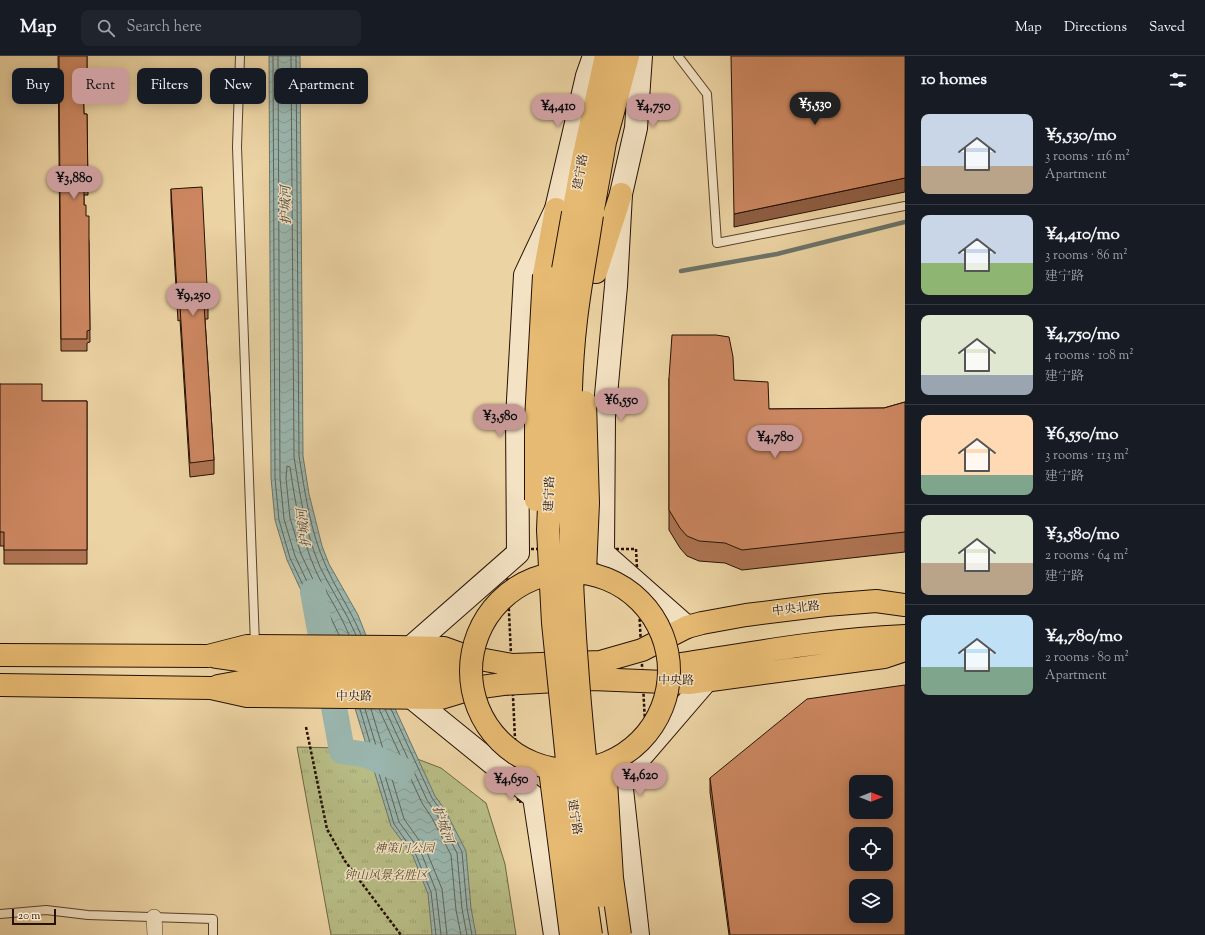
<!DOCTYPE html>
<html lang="en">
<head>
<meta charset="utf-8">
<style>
  :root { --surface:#171b24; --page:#20242c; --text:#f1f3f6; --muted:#9ea1a6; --line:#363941; --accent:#c59692 }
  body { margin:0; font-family:"Sorts Mill Goudy","Noto Serif SC",serif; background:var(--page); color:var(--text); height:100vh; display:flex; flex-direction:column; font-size:15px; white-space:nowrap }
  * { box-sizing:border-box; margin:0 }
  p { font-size:13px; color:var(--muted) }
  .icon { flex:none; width:22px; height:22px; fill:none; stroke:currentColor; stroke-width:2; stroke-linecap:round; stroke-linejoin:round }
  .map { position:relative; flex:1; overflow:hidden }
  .details { display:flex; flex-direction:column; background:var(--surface); width:300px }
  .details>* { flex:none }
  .hud { position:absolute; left:12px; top:12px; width:380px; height:36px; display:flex; gap:8px }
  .needle { width:26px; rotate:90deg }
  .controls { position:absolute; left:849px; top:719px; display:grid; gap:8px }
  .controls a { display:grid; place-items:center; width:44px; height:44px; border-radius:8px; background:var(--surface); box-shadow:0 2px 10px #0003; font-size:20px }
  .scale { position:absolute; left:12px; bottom:10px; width:44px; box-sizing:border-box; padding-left:4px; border:2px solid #261002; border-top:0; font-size:11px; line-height:14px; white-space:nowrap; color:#261002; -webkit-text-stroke:3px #f3e2c3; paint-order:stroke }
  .price { position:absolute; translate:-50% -34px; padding:0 9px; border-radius:14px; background:var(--accent); color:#111; font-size:13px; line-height:26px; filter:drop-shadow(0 1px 2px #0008) }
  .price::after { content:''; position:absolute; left:50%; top:24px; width:12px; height:9px; margin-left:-6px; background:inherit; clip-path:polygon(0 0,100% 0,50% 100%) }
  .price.current { background:#222; color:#fff }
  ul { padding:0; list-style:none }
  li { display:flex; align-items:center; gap:12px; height:100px; padding:0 16px }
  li+li { border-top:1px solid var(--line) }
  li span { display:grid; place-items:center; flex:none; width:112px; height:80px; border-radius:8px; color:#555 }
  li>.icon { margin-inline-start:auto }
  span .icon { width:48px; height:48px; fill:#fffc; stroke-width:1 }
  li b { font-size:17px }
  h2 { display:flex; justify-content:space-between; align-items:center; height:48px; padding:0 16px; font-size:17px }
  .tag { padding:0 14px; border-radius:8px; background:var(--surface); box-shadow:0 2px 10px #0003; font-size:14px; line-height:36px }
  .tag.current { background:var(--accent); color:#111 }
  header { display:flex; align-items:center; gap:24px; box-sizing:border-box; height:56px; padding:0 20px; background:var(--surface); border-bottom:1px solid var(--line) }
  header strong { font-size:19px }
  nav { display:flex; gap:22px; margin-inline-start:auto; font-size:14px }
  .search { width:280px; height:36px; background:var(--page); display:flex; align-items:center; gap:10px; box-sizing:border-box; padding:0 14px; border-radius:8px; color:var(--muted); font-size:15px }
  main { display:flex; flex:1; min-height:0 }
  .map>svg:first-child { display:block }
  .park { fill:url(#park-tufts); stroke:#6e6644 }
  .water { fill:url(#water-waves); stroke:#6c7469 }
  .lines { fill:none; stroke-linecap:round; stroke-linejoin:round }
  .shore { stroke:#606358; stroke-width:1 }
  .stream { stroke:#6c7469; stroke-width:4.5 }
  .river { stroke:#9ab6ae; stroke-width:26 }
  .lane-casing { stroke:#58412a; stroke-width:10 }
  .street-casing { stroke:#58412a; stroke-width:16 }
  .secondary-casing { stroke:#261002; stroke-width:24 }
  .primary-casing { stroke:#261002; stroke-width:24 }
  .path { stroke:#261002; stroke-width:2.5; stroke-dasharray:3 2; stroke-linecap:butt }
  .lane { stroke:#f3e2c3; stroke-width:8 }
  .street { stroke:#f3e2c3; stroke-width:15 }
  .secondary { stroke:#f3e2c3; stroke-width:22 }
  .primary { stroke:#e6ba72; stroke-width:22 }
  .primary-bridge-casing { stroke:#261002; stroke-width:24; stroke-linecap:butt }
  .primary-bridge { stroke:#e6ba72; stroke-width:22 }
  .wall { fill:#af7453; stroke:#261002 }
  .shaded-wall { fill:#8f5e44; stroke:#261002 }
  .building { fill:#cc8761; stroke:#261002; fill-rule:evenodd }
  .labels { text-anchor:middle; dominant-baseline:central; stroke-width:3; stroke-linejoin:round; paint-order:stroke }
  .street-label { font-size:12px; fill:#261002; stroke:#f3e2c3 }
  .park-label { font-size:12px; font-style:italic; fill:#594c30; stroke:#f3e2c3 }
  .water-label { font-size:13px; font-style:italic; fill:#4f4a3e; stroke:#f3e2c3 }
</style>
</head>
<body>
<header>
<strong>Map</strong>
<div class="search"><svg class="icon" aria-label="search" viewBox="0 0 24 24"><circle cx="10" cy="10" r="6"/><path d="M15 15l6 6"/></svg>Search here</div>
<nav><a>Map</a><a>Directions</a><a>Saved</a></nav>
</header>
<main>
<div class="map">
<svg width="905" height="879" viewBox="0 0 905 879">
  <defs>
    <pattern id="park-tufts" width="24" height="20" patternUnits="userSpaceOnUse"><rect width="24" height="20" fill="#b7bc85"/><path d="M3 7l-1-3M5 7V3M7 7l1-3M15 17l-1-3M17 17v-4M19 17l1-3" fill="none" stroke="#9da171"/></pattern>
    <pattern id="water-waves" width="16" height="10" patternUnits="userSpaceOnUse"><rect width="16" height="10" fill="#9ab6ae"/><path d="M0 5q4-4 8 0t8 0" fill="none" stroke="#859b94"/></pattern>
  </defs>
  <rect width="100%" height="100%" fill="#ecd3a3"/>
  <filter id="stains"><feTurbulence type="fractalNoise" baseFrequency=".005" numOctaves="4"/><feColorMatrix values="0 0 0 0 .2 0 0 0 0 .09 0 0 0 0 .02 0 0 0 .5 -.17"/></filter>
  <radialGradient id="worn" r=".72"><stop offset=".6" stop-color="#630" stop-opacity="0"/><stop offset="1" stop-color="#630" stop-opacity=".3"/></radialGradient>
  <path class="park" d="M346 686 355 693 381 694 412 701 441 712 486 747 505 808 516 879H331L297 691 338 692Z"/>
  <path class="water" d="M269 0H300L303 400 309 438 322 490 329 508 358 559 393 648 435 740 445 754 466 795 471 852 476 879H432L428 838 413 800 391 770 354 649 287 504 275 464 271 422Z"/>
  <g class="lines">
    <path class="shore" d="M273 0 275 422 279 464 290 502 327 579
      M278 0 280 422 284 463 295 500 332 579
      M291 0 294 401C300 438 305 476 320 511 331 534 346 555 356 579
      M296 0 299 400C305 437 310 474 325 508 335 532 351 554 361 579
      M339 579 301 498 290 462 286 422 287 410 290 411C295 446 301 481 315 513 325 536 340 556 349 579
      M360 653 394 768 416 799 431 836 436 879
      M365 653 399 766 421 796 436 835 441 879
      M371 653 404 763 426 794 442 833 447 879
      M379 653 422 747 432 762 451 799 456 854 461 879
      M385 653 427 744 437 759 457 797 462 853 467 879
      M391 653 432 742 442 756 462 796 467 852 472 879"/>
    <path class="stream" d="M681 215 777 198 905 166"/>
    <path class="river" d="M313 536 342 695 367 699 402 714"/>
    <g class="lane-casing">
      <path id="lane" d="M240 0 237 91 255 589
        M678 0 707 38 717 187 905 150
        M0 858 46 854 88 859 213 863V879"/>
    </g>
    <g class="street-casing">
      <path id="street" d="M154 861 155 879"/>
    </g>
    <g class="secondary-casing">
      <path id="secondary" d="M641 0 636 72 621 138 616 230 604 361 603 497 687 571
        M411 591 518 497 517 362 525 219 556 153 587 20 594 0
        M412 642 534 741 555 879
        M638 879 621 724 707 624"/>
    </g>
    <g class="primary-casing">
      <path id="primary" d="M573 157 583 103 606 0
        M592 159 605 86 628 0
        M596 216 621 138
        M544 219 556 153
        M0 599 208 600 247 590 396 591 444 592 469 601 512 609 600 606 642 594 687 571 702 567 746 559 826 549 876 545 905 549
        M216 601C297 614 387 608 470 608
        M669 610C747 598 826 583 905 580
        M0 629 211 632 247 640 441 642 474 632 503 628 592 623 689 627 884 601 905 594
        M218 630 251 624 470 626"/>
    </g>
    <path class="path" d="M506 493H636L648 725 518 746Z
      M306 671 327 773 345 805 401 879"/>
    <use href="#lane" class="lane"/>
    <use href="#street" class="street"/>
    <use href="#secondary" class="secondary"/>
    <use href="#primary" class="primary"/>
    <g class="primary-bridge-casing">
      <path id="primary-bridge" d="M573 157 562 219 556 283 548 474 553 567 569 724 591 879
        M592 159C587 194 580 229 576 264 570 314 570 365 570 415 569 558 583 699 601 840
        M536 444V364L544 219
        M471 615a99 99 0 1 1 198 0a99 99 0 1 1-198 0Z
        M585 516 588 447 585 346
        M605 709 612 822 620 879
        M550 714 571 879"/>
    </g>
    <use href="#primary-bridge" class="primary-bridge"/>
  </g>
  <path class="wall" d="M58 0H87V33H83L84 58H87L88 139H84V149L89 186 90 286 87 287V295H61Z
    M171 133 208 249V263H205L214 404V418L190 421 180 264 178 265 171 146Z
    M669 322 734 324 769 353 884 352 905 346V496L742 514 725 507 699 505 687 500 680 492 669 474Z
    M0 328 42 345H87V508H4V490H0Z
    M710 722 905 879H729L710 736Z"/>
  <path class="shaded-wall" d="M905 122V136L734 171V158Z"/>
  <path class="building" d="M59 0H87V21H83L84 58H87L88 127H84V149H86V160H89V186L90 274 87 275V283H61Z
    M731 0H905V122L734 158Z
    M202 131 208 249H204L214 404 190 407 180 251H178L171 133Z
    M672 279H716L729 281 733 301 734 324 768 326 769 353 884 352 905 346V476L742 494 725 487 699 485 687 480 680 472 669 454V322Z
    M0 328H42V345H87V494H4V476H0Z
    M905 629V879H730L710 722 807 643ZM856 726H886V756H856ZM856 778H886V808H856ZM856 830H886V860H856Z"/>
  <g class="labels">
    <g class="street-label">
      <text transform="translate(581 116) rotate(-80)">建宁路</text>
      <text transform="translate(550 438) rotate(-88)">建宁路</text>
      <text transform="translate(796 553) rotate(-7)">中央北路</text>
      <text transform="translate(676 625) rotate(1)">中央路</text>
      <text x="354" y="641">中央路</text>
      <text transform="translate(574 761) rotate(81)">建宁路</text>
    </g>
    <g class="park-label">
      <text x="404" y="793">神策门公园</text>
      <text x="386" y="820">钟山风景名胜区</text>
    </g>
    <g class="water-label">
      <text transform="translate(287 149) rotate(-91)">护城河</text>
      <text transform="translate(305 472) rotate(-97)">护城河</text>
      <text transform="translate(442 769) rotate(71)">护城河</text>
    </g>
  </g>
  <rect width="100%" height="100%" filter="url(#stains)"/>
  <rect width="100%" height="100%" fill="url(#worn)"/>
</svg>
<div class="controls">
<a><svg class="needle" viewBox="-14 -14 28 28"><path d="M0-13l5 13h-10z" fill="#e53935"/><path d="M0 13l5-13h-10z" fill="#9ea1a6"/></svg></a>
<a><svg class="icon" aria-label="locate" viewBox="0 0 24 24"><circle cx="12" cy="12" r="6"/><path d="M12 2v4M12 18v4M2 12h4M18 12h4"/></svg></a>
<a><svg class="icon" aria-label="layers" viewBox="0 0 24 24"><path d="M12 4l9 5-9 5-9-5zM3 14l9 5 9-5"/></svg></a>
</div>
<div class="scale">20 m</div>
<b class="price current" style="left:815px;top:70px">¥5,530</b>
<b class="price" style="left:558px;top:72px">¥4,410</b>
<b class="price" style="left:653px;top:72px">¥4,750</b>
<b class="price" style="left:74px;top:144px">¥3,880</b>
<b class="price" style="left:193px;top:261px">¥9,250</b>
<b class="price" style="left:621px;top:366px">¥6,550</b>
<b class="price" style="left:500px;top:382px">¥3,580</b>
<b class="price" style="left:775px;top:403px">¥4,780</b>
<b class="price" style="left:640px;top:741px">¥4,620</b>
<b class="price" style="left:511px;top:745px">¥4,650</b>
<div class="hud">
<a class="tag">Buy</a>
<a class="tag current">Rent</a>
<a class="tag">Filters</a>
<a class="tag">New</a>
<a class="tag">Apartment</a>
</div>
</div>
<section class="details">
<h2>10 homes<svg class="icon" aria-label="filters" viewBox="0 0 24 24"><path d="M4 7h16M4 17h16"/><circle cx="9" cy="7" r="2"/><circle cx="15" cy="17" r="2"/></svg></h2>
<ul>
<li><span style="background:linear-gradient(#c9d6e8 65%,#b9a48a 0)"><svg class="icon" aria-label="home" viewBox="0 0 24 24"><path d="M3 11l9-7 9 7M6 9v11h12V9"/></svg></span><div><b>¥5,530/mo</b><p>3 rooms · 116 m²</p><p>Apartment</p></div></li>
<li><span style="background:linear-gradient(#c9d6e8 60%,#8fb573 0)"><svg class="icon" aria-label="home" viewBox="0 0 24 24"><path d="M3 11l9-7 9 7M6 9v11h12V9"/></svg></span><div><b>¥4,410/mo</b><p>3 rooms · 86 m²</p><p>建宁路</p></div></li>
<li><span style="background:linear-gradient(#dfe7d0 75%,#9aa5b1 0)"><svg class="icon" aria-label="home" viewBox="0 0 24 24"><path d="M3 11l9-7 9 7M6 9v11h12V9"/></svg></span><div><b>¥4,750/mo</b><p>4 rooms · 108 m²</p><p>建宁路</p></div></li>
<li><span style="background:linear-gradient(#ffd9b3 75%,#7fa58c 0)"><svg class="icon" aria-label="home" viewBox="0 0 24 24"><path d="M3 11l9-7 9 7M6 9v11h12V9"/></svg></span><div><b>¥6,550/mo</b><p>3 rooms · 113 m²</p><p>建宁路</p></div></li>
<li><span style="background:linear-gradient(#dfe7d0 60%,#b9a48a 0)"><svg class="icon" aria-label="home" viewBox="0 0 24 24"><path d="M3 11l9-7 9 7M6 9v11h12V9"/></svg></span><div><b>¥3,580/mo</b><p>2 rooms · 64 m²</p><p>建宁路</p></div></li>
<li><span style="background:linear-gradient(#bfe0f5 65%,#7fa58c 0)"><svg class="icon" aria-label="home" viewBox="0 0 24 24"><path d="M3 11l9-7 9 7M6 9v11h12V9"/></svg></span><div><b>¥4,780/mo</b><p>2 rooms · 80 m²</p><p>Apartment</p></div></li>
</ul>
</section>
</main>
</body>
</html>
